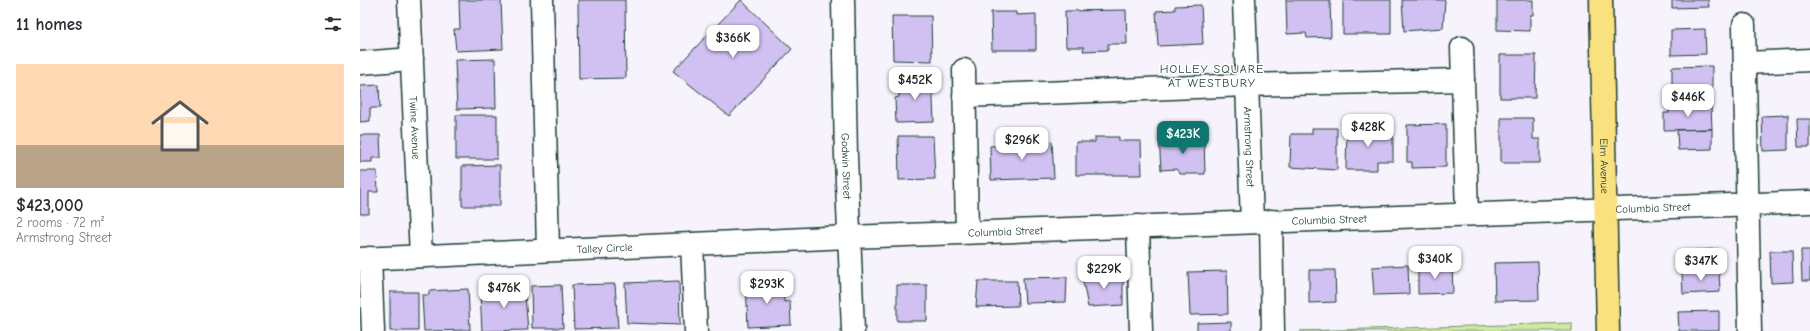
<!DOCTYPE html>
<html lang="en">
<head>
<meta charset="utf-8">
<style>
  :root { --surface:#fff; --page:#f7f7f7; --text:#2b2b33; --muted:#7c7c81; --line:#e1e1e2; --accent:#0f766e }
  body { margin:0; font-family:"Comic Neue",sans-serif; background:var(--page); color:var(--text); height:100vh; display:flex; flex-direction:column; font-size:15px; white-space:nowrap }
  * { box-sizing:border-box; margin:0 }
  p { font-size:13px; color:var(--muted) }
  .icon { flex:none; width:22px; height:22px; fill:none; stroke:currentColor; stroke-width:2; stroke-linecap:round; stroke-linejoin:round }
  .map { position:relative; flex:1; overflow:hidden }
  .details { display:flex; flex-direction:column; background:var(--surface); width:360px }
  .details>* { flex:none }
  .price { position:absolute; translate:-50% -34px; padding:0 9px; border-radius:8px; background:#fff; color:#222; font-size:13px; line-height:26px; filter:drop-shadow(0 1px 2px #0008) }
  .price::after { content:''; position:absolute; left:50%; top:24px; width:12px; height:9px; margin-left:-6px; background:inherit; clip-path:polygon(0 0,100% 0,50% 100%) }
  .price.selected { background:var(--accent); color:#fff }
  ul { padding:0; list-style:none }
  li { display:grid; align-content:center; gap:8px; height:212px; padding:0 16px }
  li+li { border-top:1px solid var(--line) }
  li span { display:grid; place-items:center; height:124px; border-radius:0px; color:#555 }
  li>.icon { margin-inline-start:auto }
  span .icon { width:72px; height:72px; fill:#fffc; stroke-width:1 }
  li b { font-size:17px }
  h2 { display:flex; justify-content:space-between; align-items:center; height:48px; padding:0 16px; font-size:17px }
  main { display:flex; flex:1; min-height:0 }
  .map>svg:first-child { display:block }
  .green { fill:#cfe99f; stroke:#77936a }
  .building { fill:#d0c1f2; stroke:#1f3d34 }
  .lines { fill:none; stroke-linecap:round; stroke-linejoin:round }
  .minor-casing { stroke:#1f3d34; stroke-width:25 }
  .major-casing { stroke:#1f3d34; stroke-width:25 }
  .minor { stroke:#fff; stroke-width:22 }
  .major { stroke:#fae180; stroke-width:22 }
  .labels { text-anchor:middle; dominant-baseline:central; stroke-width:3; stroke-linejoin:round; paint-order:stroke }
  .street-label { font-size:11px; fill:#1f3d34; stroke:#fff }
  .neighbourhood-label { font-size:12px; letter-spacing:1px; fill:#1f3d34; stroke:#fff }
</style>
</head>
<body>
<main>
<section class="details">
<h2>11 homes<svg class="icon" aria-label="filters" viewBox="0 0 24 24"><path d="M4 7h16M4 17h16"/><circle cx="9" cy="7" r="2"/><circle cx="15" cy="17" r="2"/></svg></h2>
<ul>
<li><span style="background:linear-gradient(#ffd9b3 65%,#b9a48a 0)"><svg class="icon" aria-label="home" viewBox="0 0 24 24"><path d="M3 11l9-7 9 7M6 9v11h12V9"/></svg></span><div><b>$423,000</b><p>2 rooms · 72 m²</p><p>Armstrong Street</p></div></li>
</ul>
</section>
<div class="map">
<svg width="1450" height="331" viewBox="0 0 1450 331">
  <rect width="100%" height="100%" fill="#f6f3fc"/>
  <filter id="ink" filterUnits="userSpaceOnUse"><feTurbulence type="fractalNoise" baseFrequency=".025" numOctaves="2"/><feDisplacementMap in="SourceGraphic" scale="8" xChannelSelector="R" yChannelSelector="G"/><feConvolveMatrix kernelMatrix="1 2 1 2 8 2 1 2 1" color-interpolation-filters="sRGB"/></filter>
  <g filter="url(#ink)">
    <path class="green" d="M1212 323V331H940Z"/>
    <path class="building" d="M99 0H141L143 49 96 51 94 29H100Z
      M218 0H265L266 78 219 79Z
      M381 0 432 49 369 116 313 71Z
      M926 0H970L971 37 947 38 946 33 927 34Z
      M983 0H1031V34H983Z
      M1042 0H1085L1083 28 1044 31Z
      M1137 0H1173V15H1170V31L1137 30Z
      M1312 0H1348L1349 7 1312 8Z
      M841 5 843 44 798 46 796 11 815 10V6Z
      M766 10 767 44H748V50L723 51 724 47H706L705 11Z
      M631 12H656V15L676 14V50H632Z
      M532 16H571L572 61 533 60Z
      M1345 29 1346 54 1311 55V30Z
      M1140 55H1176L1175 98H1140Z
      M135 59 136 108 97 109 95 60Z
      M1352 66V92L1312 93V67Z
      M572 77 574 122 536 123 535 98 539 97 538 79Z
      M19 85 20 108H10V121L0 122V86Z
      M1351 106 1352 129 1304 130V113H1309V107Z
      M96 115H137V159H96Z
      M1428 115V150L1403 151 1402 116Z
      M1141 118H1173V139H1180V163H1141Z
      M1437 119H1450V147H1438Z
      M1086 124V167L1052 168V162H1047V125Z
      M952 128H977V170L930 167 931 134H952Z
      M987 128 1033 129V161H1017V170H986Z
      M1352 129V149L1318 150 1317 130Z
      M0 135H20L21 158H12V162H0Z
      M538 136H573L575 179 539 180Z
      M735 137H759V141H781L782 175H716V142H735Z
      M799 137H844L845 174H820L816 169 801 170Z
      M674 140V143L692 142 694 178 631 180 630 146 648 145V141Z
      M140 165V206H102V166Z
      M0 171H17L18 192H9V214H0Z
      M1358 249 1359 271 1322 273 1321 251Z
      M1441 250H1450V281H1442Z
      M1410 251H1432L1433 282 1411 283Z
      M1178 262 1179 300 1135 301 1134 263Z
      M1048 265 1049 294 1014 295 1012 267Z
      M1092 265 1093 293 1058 294V266Z
      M949 270H975L976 302 949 303Z
      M867 271 868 314 830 315 828 272Z
      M1359 271 1360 292 1323 294 1322 273Z
      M763 274V305L728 307 722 276Z
      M707 277 706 302 665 303 663 278Z
      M319 281 320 325 267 323 265 283Z
      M618 281H657L658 306 616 307Z
      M423 282 424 302 430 301 431 325 388 327 386 283Z
      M255 284 258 328 214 329 212 285Z
      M164 285 168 330 122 331 120 293 129 292 130 288Z
      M201 285 203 328H172L171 286Z
      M537 285H567V321H537Z
      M108 289 110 330 64 331 62 295H69V291Z
      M30 292H58V331H30Z
      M1359 311V331H1319L1318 312Z
      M871 322V331H837V323Z"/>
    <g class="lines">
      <g class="minor-casing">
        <g id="minor">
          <path id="s1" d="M49 0 61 256"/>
          <path d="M182 0 188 250"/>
          <path id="s2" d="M483 0 486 157 493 331"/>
          <path id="s3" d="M884 0 892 222"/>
          <path d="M1384 25 1390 331"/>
          <path d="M1102 48 1107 214"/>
          <path d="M0 63 52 59"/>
          <path d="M1385 63 1450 60"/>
          <path d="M604 70 607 232"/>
          <path d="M604 96 887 85 1103 80"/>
          <path d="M911 221 913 331"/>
          <path d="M778 226 781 331"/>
          <path d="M332 244 336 331"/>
          <path d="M10 258 13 331"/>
          <path id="s4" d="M0 259 489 237 1450 202"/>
        </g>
      </g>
      <g class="major-casing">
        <g id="major">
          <path id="s5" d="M1241 0 1248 331"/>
        </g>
      </g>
      <use href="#minor" class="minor"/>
      <use href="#major" class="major"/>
    </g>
  </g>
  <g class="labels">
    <g class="street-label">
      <text stroke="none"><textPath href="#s1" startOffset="128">Twine Avenue</textPath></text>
      <text stroke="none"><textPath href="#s3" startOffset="147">Armstrong Street</textPath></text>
      <text stroke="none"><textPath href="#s2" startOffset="166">Godwin Street</textPath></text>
      <text stroke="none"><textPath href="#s5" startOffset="166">Elm Avenue</textPath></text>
      <text stroke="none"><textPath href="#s4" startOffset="1294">Columbia Street</textPath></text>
      <text stroke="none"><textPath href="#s4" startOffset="970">Columbia Street</textPath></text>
      <text stroke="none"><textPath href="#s4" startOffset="646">Columbia Street</textPath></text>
      <text stroke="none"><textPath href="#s4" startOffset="245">Talley Circle</textPath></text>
    </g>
    <g class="neighbourhood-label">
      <text x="852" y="69">HOLLEY SQUARE<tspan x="852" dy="14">AT WESTBURY</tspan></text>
    </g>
  </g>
</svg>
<b class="price" style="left:373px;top:59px">$366K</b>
<b class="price" style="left:555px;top:101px">$452K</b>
<b class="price" style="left:1328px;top:118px">$446K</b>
<b class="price" style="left:1008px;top:148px">$428K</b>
<b class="price selected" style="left:823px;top:155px">$423K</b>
<b class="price" style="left:662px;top:161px">$296K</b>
<b class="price" style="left:1075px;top:280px">$340K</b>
<b class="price" style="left:1341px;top:282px">$347K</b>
<b class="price" style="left:744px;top:290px">$229K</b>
<b class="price" style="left:407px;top:305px">$293K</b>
<b class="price" style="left:144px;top:309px">$476K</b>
</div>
</main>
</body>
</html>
